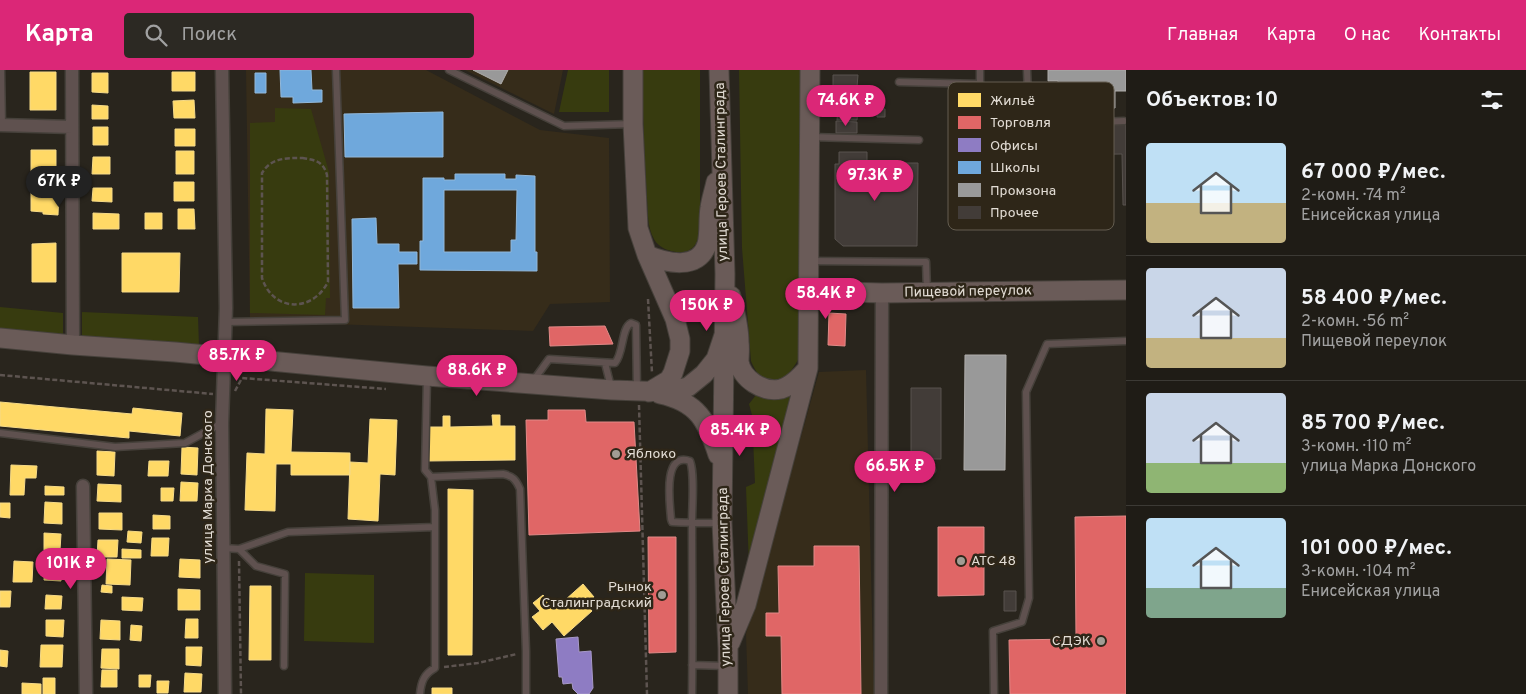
<!DOCTYPE html>
<html lang="ru">
<head>
<meta charset="utf-8">
<style>
  :root { --surface:#1f1c16; --page:#2c2923; --text:#f1f3f6; --muted:#a1a1a1; --line:#3c3a35; --accent:#db2777 }
  body { margin:0; font-family:Overpass,sans-serif; background:var(--page); color:var(--text); height:100vh; display:flex; flex-direction:column; font-size:19px; white-space:nowrap }
  * { box-sizing:border-box; margin:0 }
  p { font-size:16px; color:var(--muted) }
  .icon { flex:none; width:28px; height:28px; fill:none; stroke:currentColor; stroke-width:2; stroke-linecap:round; stroke-linejoin:round }
  .map { position:relative; flex:1; overflow:hidden }
  .panel { display:flex; flex-direction:column; background:var(--surface); width:400px }
  .panel>* { flex:none }
  .price { position:absolute; translate:-50% -42px; padding:0 11px; border-radius:18px; background:var(--accent); color:#fff; font-size:16px; line-height:32px; filter:drop-shadow(0 1px 2px #0008) }
  .price::after { content:''; position:absolute; left:50%; top:30px; width:15px; height:11px; margin-left:-8px; background:inherit; clip-path:polygon(0 0,100% 0,50% 100%) }
  .price.selected { background:#222; color:#fff }
  ul { padding:0; list-style:none }
  li { display:flex; align-items:center; gap:15px; height:125px; padding:0 20px }
  li+li { border-top:1px solid var(--line) }
  li span { display:grid; place-items:center; flex:none; width:140px; height:100px; border-radius:5px; color:#555 }
  li>.icon { margin-inline-start:auto }
  span .icon { width:60px; height:60px; fill:#fffc; stroke-width:1 }
  li b { font-size:21px }
  h2 { display:flex; justify-content:space-between; align-items:center; height:60px; padding:0 20px; font-size:21px }
  header { display:flex; align-items:center; gap:30px; box-sizing:border-box; height:70px; padding:0 25px; background:var(--accent); color:#fff }
  header strong { font-size:24px }
  nav { display:flex; gap:28px; margin-inline-start:auto; font-size:18px }
  .search { width:350px; height:45px; background:var(--page); display:flex; align-items:center; gap:12px; box-sizing:border-box; padding:0 18px; border-radius:5px; color:var(--muted); font-size:19px }
  main { display:flex; flex:1; min-height:0 }
  .map>svg:first-child { display:block }
  .built { fill:#362c1a }
  .green { fill:#373b0f }
  .homes { fill:#ffd966; stroke:#f6da87 }
  .shops { fill:#e06666; stroke:#e18987 }
  .offices { fill:#8e7cc3; stroke:#a799c8 }
  .schools { fill:#6fa8dc; stroke:#92b8da; fill-rule:evenodd }
  .industry { fill:#999; stroke:#afadab }
  .building { fill:#423c38; stroke:#58524e }
  .lines { fill:none; stroke-linecap:round; stroke-linejoin:round }
  .lane-casing { stroke:#46413b; stroke-width:9 }
  .street-casing { stroke:#46413b; stroke-width:15 }
  .secondary-casing { stroke:#46413b; stroke-width:21 }
  .path { stroke:#5d5450; stroke-width:2.5; stroke-dasharray:5 2.5; stroke-linecap:butt }
  .lane { stroke:#5f514f; stroke-width:6 }
  .street { stroke:#5f514f; stroke-width:12 }
  .secondary { stroke:#6a5b58; stroke-width:19 }
  .poi-dot { fill:#a19c94; stroke:#2e2618; stroke-width:2 }
  .labels { text-anchor:middle; dominant-baseline:central; stroke-width:5; stroke-linejoin:round; paint-order:stroke }
  .street-label { font-size:14px; fill:#e2dcd4; stroke:#2e2618 }
  .poi-label { font-size:14px; fill:#e2dcd4; stroke:#2e2618; text-anchor:start }
  .key { fill:#2e2618; stroke:#645d50; stroke-width:1 }
  .key-label { font-size:14px; fill:#e2dcd4 }
</style>
</head>
<body>
<header>
<strong>Карта</strong>
<div class="search"><svg class="icon" aria-label="search" viewBox="0 0 24 24"><circle cx="10" cy="10" r="6"/><path d="M15 15l6 6"/></svg>Поиск</div>
<nav><a>Главная</a><a>Карта</a><a>О нас</a><a>Контакты</a></nav>
</header>
<main>
<div class="map">
<svg width="1126" height="624" viewBox="0 0 1126 624">
  <rect width="100%" height="100%" fill="#29251d"/>
  <path class="built" d="M246 0H426L540 60 609 68 610 232 550 234 533 261 250 251Z
    M465 0H563L554 44Z
    M866 300 874 624H748L746 564 819 302Z"/>
  <path class="green" d="M568 0H609V42H559Z
    M642 0H700V159C698 170 696 180 683 182 673 183 659 179 654 169 647 157 648 141 647 127 644 85 643 43 642 0Z
    M739 0H801L799 288C784 316 765 324 751 291L742 178Z
    M275 38 311 39 329 102 330 228H326L325 245 250 243V53L275 52Z
    M0 237 63 243V268L0 261Z
    M82 242 198 247 199 276 82 268Z
    M761 323 778 327 796 325 749 496 746 417 755 413 752 345 749 334 756 325Z
    M305 503 374 505V573L304 571Z"/>
  <path class="homes" d="M30 2H56V40H30Z
    M172 2H195V21H172Z
    M92 3H108V23L92 22Z
    M194 30 195 48H174L173 31Z
    M92 35 108 36V49H92Z
    M93 57H108V75H93Z
    M175 59H195V76H175Z
    M31 80H56V120H31Z
    M176 81H194V104H176Z
    M93 87H110V104H92Z
    M174 112H194V131H174Z
    M93 118H112V132L92 131Z
    M31 120H59L58 145 43 144V142L31 141Z
    M178 139H194L195 159H178Z
    M93 143 119 144V159H93Z
    M145 143H162V159H145Z
    M56 173V212H32V174Z
    M122 183H180L179 222H122Z
    M0 332 132 344 133 338 182 343 180 366 129 361V368L0 356Z
    M266 339 293 340 291 382 350 383V405H291V394H276L275 441 245 440 247 383 265 384Z
    M492 345H500V356H515V390L427 391 426 357H443V346H450V357L493 356Z
    M370 349 397 350 395 405 380 404 378 451 348 449 350 392 368 393Z
    M182 377 198 378 197 405 181 404Z
    M97 381 115 382 114 406 97 405Z
    M149 391H169L168 406H148Z
    M11 395 37 396 36 408H25L24 425H10Z
    M181 412 198 413 197 431H180Z
    M98 414 121 415V432L97 431Z
    M45 416 64 417V425H45Z
    M161 418H174L173 431H161Z
    M448 419 473 420 472 585H448Z
    M45 432 62 433V454L44 453Z
    M0 433H10V448L0 447Z
    M99 443H122V460L99 459Z
    M153 445 170 446V459H153Z
    M128 461 142 462 141 473 127 472Z
    M44 463 61 464 60 480H44Z
    M152 468H169L168 486H151Z
    M98 470H118L117 487H97Z
    M122 479 141 480V488H122Z
    M45 487H62L61 511 44 510Z
    M107 489 131 490 130 515 106 514Z
    M180 489 200 490V508L179 507Z
    M14 491 33 492 32 512H13Z
    M583 514 594 527 586 534 592 541 564 566 552 552 543 560 532 547 540 541 533 533 543 525 555 539Z
    M102 515 112 516V523L101 522Z
    M250 516H271V590H249Z
    M178 519 200 520V540H178Z
    M0 521H11L10 537H0Z
    M46 525 62 526 61 539H45Z
    M122 527 143 528 142 541 122 540Z
    M186 549H198V568H185Z
    M46 550H64L63 567 46 566Z
    M101 550 120 551V570L100 569Z
    M131 555 142 556 141 571 130 570Z
    M41 575H63L62 597H40Z
    M186 577H202L201 596 186 595Z
    M102 579H119V599L101 598Z
    M0 580 8 581 7 597 0 596Z
    M102 600H117V617H101Z
    M185 603 202 604 201 622H184Z
    M139 605H151L150 617H139Z
    M43 608H55V624H43Z
    M157 611H169L168 623H157Z
    M22 613 41 614V624H22Z
    M432 618H452V624H432Z"/>
  <path class="shops" d="M829 243 846 244 845 276 828 275Z
    M605 256 613 274 550 276 549 257Z
    M548 340H585L586 352H634L640 461 529 465 526 350H548Z
    M1126 446V624H1010L1009 570 1076 569 1075 447Z
    M938 457H984V525L938 526Z
    M648 467H676V582L649 583Z
    M814 476H859L861 624H782L781 566H766V543H779L778 496H814Z"/>
  <path class="offices" d="M578 567 579 582 591 581 593 618 589 624H578L573 619 572 613 563 614 562 607H559L556 569Z"/>
  <path class="schools" d="M280 0H311L312 20H322V32L293 33V27H281Z
    M255 3H266V23H255Z
    M443 42V87H345L344 44Z
    M455 104H505V109H516V105L535 106V182H537V201L420 200V171H423V108H444V110H455ZM444 120H517L516 170H511V182H444Z
    M376 148 377 174H399V182H417V194H398L399 238H353L352 149Z"/>
  <path class="industry" d="M473 0H508L501 14Z
    M1048 0H1126V21H1115V38H1057L1058 11H1048Z
    M965 285H1006L1005 400H964Z"/>
  <path class="building" d="M833 5H858L857 17H833Z
    M835 25 858 26V35H835Z
    M838 39 858 40 857 50H837Z
    M877 39H885V47H877Z
    M836 51 857 52V63H836Z
    M1126 53V135H1123L1122 84 1049 85V60L1101 59V54Z
    M839 82H867V93H918L917 176H843L835 169V94H839Z
    M911 318H941V389H911Z
    M1004 521H1016V541H1004Z"/>
  <g class="lines">
    <g class="lane-casing">
      <path id="lane" d="M1 0 2 55
        M449 0 564 56 632 54
        M1027 0C1028 25 1029 92 1053 107 1062 114 1087 111 1099 111
        M899 12 980 14V0
        M1030 55 1124 51
        M811 67 919 70
        M810 191 926 192 927 221
        M226 252 345 250 336 0
        M605 293 611 317
        M533 311 549 289 615 293C624 283 621 258 631 253L636 255 637 320
        M0 363 115 377 185 373 222 353
        M881 402H904L932 400
        M431 407 503 404C513 406 516 410 520 419L526 581V624
        M223 478 239 479 288 462 435 457
        M239 479 256 496 285 504 284 596
        M692 595 726 596
        M420 624C421 612 424 604 435 598V440L431 407 425 400 427 307
        M692 624C693 567 692 509 692 452 692 436 695 404 690 391 662 381 670 435 671 449L672 452C688 453 705 453 721 453
        M994 624 993 561 1022 552 1029 528 1026 322 1047 274 1126 271"/>
    </g>
    <g class="street-casing">
      <path id="street" d="M72 0 73 275
        M222 0 226 238 222 353 225 624
        M0 55 72 57
        M83 416 86 624
        M881 624 882 223"/>
    </g>
    <g class="secondary-casing">
      <path id="secondary" d="M633 0V54L638 158 647 185 675 249 680 269V281L673 303 669 310 649 322
        M719 0 725 204 722 453 728 579V624
        M647 185C666 193 699 201 707 174 710 163 708 150 710 138 711 130 714 121 716 112
        M809 221 882 223 1126 220
        M731 226C735 242 739 256 739 272 740 279 739 285 739 292 742 309 763 323 781 319 792 316 801 306 808 298
        M0 268 73 275 175 282 427 306 612 320 669 322 688 317 704 304 716 289 724 265
        M660 324C698 332 707 351 718 385
        M730 573 746 535 808 298 810 0"/>
    </g>
    <path class="path" d="M302 88C315 90 323 91 327 105L328 212C312 243 273 242 262 208V103C271 88 285 88 302 88Z
      M648 229 652 303
      M0 305 213 324
      M235 321 242 308 386 319
      M639 335 647 624
      M239 491 241 624
      M444 597 478 593 517 584"/>
    <use href="#lane" class="lane"/>
    <use href="#street" class="street"/>
    <use href="#secondary" class="secondary"/>
  </g>
  <g class="poi-dot">
    <circle cx="616" cy="384" r="5"/>
    <circle cx="961" cy="491" r="5"/>
    <circle cx="662" cy="525" r="5"/>
    <circle cx="1101" cy="571" r="5"/>
  </g>
  <g class="labels">
    <g class="street-label">
      <text transform="translate(722 102) rotate(-91)">улица Героев Сталинграда</text>
      <text transform="translate(968 222) rotate(-1)">Пищевой переулок</text>
      <text transform="translate(208 417) rotate(-90)">улица Марка Донского</text>
      <text transform="translate(725 507) rotate(-91)">улица Героев Сталинграда</text>
    </g>
    <g class="poi-label">
      <text x="626" y="384">Яблоко</text>
      <text x="971" y="491">АТС 48</text>
      <text x="652" y="517" text-anchor="end">Рынок<tspan x="652" dy="16">Сталинградский</tspan></text>
      <text x="1091" y="571" text-anchor="end">СДЭК</text>
    </g>
  </g>
  <rect x="948" y="12" width="166" height="148" rx="8" class="key"/>
  <rect x="958" y="23" width="23" height="14" fill="#ffd966"/>
  <rect x="958" y="46" width="23" height="13" fill="#e06666"/>
  <rect x="958" y="68" width="23" height="14" fill="#8e7cc3"/>
  <rect x="958" y="91" width="23" height="13" fill="#6fa8dc"/>
  <rect x="958" y="113" width="23" height="14" fill="#999"/>
  <rect x="958" y="136" width="23" height="13" fill="#423c38"/>
  <g class="key-label">
    <text x="990" y="35">Жильё</text>
    <text x="990" y="57">Торговля</text>
    <text x="990" y="80">Офисы</text>
    <text x="990" y="102">Школы</text>
    <text x="990" y="125">Промзона</text>
    <text x="990" y="147">Прочее</text>
  </g>
</svg>
<b class="price" style="left:846px;top:57px">74.6K ₽</b>
<b class="price" style="left:875px;top:132px">97.3K ₽</b>
<b class="price selected" style="left:59px;top:138px">67K ₽</b>
<b class="price" style="left:826px;top:250px">58.4K ₽</b>
<b class="price" style="left:707px;top:262px">150K ₽</b>
<b class="price" style="left:237px;top:312px">85.7K ₽</b>
<b class="price" style="left:477px;top:327px">88.6K ₽</b>
<b class="price" style="left:740px;top:387px">85.4K ₽</b>
<b class="price" style="left:895px;top:423px">66.5K ₽</b>
<b class="price" style="left:71px;top:520px">101K ₽</b>
</div>
<section class="panel">
<h2>Объектов: 10<svg class="icon" aria-label="filters" viewBox="0 0 24 24"><path d="M4 7h16M4 17h16"/><circle cx="9" cy="7" r="2"/><circle cx="15" cy="17" r="2"/></svg></h2>
<ul>
<li><span style="background:linear-gradient(#bfe0f5 60%,#c2b280 0)"><svg class="icon" aria-label="home" viewBox="0 0 24 24"><path d="M3 11l9-7 9 7M6 9v11h12V9"/></svg></span><div><b>67 000 ₽/мес.</b><p>2-комн. · 74 m²</p><p>Енисейская улица</p></div></li>
<li><span style="background:linear-gradient(#c9d6e8 70%,#c2b280 0)"><svg class="icon" aria-label="home" viewBox="0 0 24 24"><path d="M3 11l9-7 9 7M6 9v11h12V9"/></svg></span><div><b>58 400 ₽/мес.</b><p>2-комн. · 56 m²</p><p>Пищевой переулок</p></div></li>
<li><span style="background:linear-gradient(#c9d6e8 70%,#8fb573 0)"><svg class="icon" aria-label="home" viewBox="0 0 24 24"><path d="M3 11l9-7 9 7M6 9v11h12V9"/></svg></span><div><b>85 700 ₽/мес.</b><p>3-комн. · 110 m²</p><p>улица Марка Донского</p></div></li>
<li><span style="background:linear-gradient(#bfe0f5 70%,#7fa58c 0)"><svg class="icon" aria-label="home" viewBox="0 0 24 24"><path d="M3 11l9-7 9 7M6 9v11h12V9"/></svg></span><div><b>101 000 ₽/мес.</b><p>3-комн. · 104 m²</p><p>Енисейская улица</p></div></li>
</ul>
</section>
</main>
</body>
</html>
